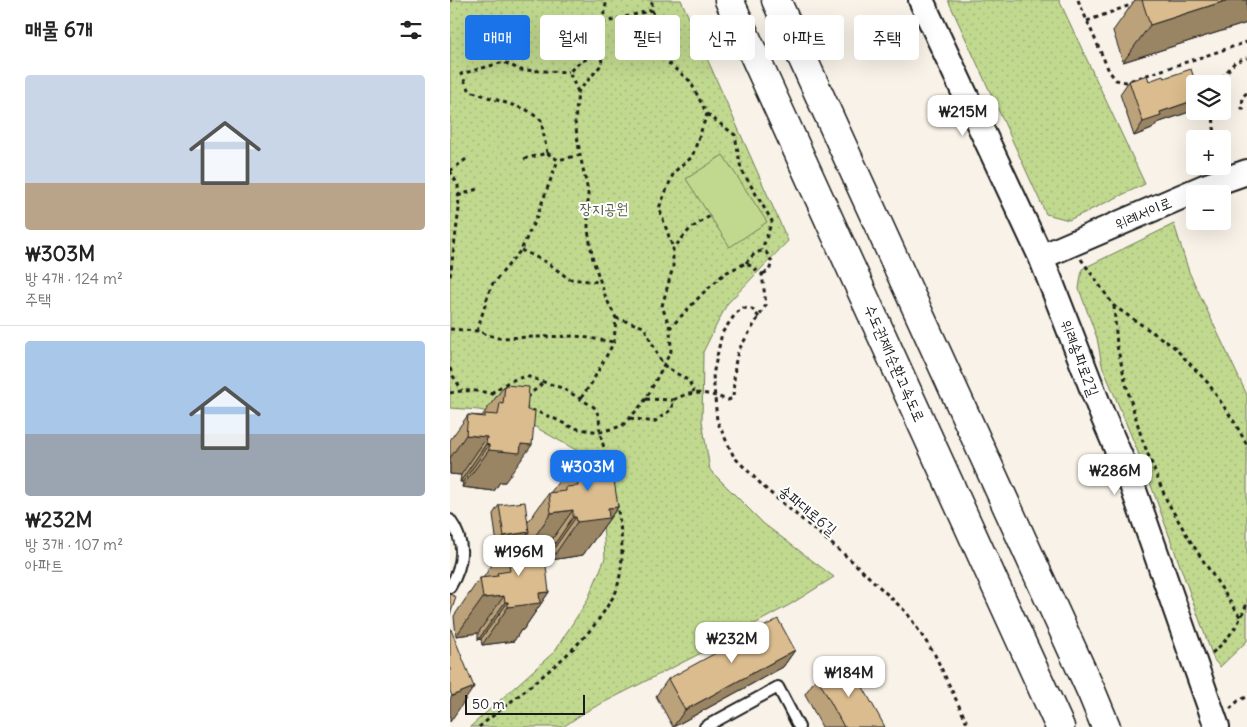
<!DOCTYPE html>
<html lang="ko">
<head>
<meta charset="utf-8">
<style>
  :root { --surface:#fff; --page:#f2f2f2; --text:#222; --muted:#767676; --line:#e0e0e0; --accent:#1a73e8 }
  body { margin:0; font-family:Delius,"Poor Story",sans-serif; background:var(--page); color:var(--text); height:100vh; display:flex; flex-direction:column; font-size:19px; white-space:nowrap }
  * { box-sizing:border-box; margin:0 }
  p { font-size:16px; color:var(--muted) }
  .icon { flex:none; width:28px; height:28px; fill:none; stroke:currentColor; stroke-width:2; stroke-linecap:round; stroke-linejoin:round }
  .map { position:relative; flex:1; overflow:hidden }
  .details { display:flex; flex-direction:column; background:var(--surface); width:450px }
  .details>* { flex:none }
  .top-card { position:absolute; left:15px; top:15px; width:475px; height:45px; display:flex; gap:10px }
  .buttons { position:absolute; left:736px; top:75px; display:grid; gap:10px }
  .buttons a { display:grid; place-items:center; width:45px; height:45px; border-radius:5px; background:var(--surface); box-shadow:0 5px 20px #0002; font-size:25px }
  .scale { position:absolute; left:15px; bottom:12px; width:120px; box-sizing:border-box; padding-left:5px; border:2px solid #1c1c1c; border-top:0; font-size:14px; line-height:18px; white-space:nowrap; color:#1c1c1c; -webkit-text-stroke:4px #fff; paint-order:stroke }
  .price { position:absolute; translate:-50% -42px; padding:0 11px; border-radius:10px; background:#fff; color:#222; font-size:16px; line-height:32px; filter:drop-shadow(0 1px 2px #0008) }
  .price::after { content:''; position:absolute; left:50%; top:30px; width:15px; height:11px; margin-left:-8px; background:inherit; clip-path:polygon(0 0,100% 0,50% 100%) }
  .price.current { background:var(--accent); color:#fff }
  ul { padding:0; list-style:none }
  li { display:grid; align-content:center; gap:10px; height:265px; padding:0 25px }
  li+li { border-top:1px solid var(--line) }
  li span { display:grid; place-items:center; height:155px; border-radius:5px; color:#555 }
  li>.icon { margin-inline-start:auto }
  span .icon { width:90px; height:90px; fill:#fffc; stroke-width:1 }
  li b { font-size:21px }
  h2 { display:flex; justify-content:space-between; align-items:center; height:60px; padding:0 25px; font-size:21px }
  .pill { padding:0 18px; border-radius:5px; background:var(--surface); box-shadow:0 5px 20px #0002; font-size:18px; line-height:45px }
  .pill.current { background:var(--accent); color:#fff }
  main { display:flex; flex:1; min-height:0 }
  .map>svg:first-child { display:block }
  .grass { fill:url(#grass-dots); stroke:#6e7a56 }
  .pitch { fill:#c1d98f; stroke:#6e7a56 }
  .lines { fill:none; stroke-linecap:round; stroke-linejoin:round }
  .service-casing { stroke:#1c1c1c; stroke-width:14 }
  .tertiary-casing { stroke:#1c1c1c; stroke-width:28 }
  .motorway-casing { stroke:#1c1c1c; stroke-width:31 }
  .path { stroke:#1c1c1c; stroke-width:3; stroke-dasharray:4 4; stroke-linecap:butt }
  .service { stroke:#fff; stroke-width:10 }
  .tertiary { stroke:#fff; stroke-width:24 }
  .motorway { stroke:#fff; stroke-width:28 }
  .wall { fill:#bca27a; stroke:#1c1c1c }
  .shaded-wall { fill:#998463; stroke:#1c1c1c }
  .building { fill:#dbbc8e; stroke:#1c1c1c }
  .labels { text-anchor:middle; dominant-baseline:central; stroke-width:4; stroke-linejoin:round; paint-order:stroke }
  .park-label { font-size:15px; fill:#565e44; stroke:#fff }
  .street-label { font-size:15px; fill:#1c1c1c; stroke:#fff }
</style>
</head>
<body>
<main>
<section class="details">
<h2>매물 6개<svg class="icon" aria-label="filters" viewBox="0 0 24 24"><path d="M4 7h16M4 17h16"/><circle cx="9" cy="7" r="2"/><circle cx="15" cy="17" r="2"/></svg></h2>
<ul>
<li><span style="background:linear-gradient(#c9d6e8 70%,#b9a48a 0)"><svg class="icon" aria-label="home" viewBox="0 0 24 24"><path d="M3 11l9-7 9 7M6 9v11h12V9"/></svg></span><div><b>₩303M</b><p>방 4개 · 124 m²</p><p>주택</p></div></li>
<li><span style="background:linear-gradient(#a9c7e8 60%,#9aa5b1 0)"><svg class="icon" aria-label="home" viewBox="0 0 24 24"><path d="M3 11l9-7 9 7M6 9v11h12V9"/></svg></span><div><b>₩232M</b><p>방 3개 · 107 m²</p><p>아파트</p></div></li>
</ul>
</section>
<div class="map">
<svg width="797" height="727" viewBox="0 0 797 727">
  <defs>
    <pattern id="grass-dots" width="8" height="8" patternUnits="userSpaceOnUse" patternTransform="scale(1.25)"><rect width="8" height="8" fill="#c1d98f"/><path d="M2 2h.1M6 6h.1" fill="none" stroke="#a5ba7b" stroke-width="1.8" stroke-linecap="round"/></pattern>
  </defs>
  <rect width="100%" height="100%" fill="#f8f2e8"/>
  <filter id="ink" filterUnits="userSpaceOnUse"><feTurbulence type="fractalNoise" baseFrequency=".02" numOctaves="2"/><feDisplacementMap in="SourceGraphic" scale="10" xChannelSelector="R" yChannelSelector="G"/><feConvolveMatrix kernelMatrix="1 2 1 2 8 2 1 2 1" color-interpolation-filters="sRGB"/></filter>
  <g filter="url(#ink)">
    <path class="grass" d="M0 0H231L338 241 277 304 253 352 252 421 260 470 314 524 384 577 341 604 257 650 135 712 113 727H20L104 652 137 601 151 568 155 558 153 520 133 454 71 419 29 410 0 408Z
      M498 0H609L695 184 619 220 596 214Z
      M724 224 739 272 797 395V641L770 667 764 660 697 474 652 365 647 338 629 289 632 269Z"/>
    <path class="pitch" d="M273 155 317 222 280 247 236 179Z"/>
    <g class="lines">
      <g class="service-casing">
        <path id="service" d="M0 520C16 542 14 564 0 587
          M255 727 328 687 349 727"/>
      </g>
      <g class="tertiary-casing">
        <path id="tertiary" d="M471 0 591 257 652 414 681 482 767 727
          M591 257 754 187 797 172"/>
      </g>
      <g class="motorway-casing">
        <path id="motorway" d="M279 0 610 727
          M326 0 642 693 656 727"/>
      </g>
      <path class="path" d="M628 0 659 71 666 80 676 82 797 42
        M0 1 1 0
        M202 10 218 63 240 81 257 114 242 157 224 172 209 208 223 248
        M637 21 686 3
        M152 23 202 10V0
        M767 84 785 62 797 58
        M128 92 119 72 130 62 152 52
        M797 93 793 96 792 108 797 112
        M763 111 764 128 767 139
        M257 114 285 135 291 169 322 221 312 250
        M97 153 91 120 77 110 20 91 11 74 54 62 70 70 119 72
        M74 159 97 153 108 160 130 155
        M0 171 8 185 9 209 0 277
        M0 171 19 157
        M8 196 30 188
        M71 250 98 263 119 279 150 282
        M631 259 664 306 724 347 758 383 785 423 797 445
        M296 263C301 257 307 249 316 252L322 262 319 271 312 274
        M664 306 667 346 677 388 692 439 707 477 717 501 739 539 791 618
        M309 317 302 309 293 308 286 313 272 333 263 375 267 421 284 457 318 491 402 561 457 613 485 655 519 727
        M166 318 194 327 213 365 239 381 244 392
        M0 329 27 331 48 338 126 336 164 342
        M27 331 41 286 71 250 87 216 108 160
        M0 368 3 376 12 390
        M0 393C16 389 34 390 50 397
        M41 393 60 381 76 376 112 388 144 407 149 416 150 432 161 477
        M77 397 95 381
        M131 398 141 384 164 342 166 318 156 298 143 260 138 230V191L130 155 125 122 128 92 152 64 149 35 157 0
        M196 399 223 400
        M74 407 103 418 123 428 150 432 172 426 188 409 196 399 221 351 220 328 212 306 223 267V249L240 229 260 216
        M180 418 204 422 222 409 223 400C244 389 257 393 278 400L283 398 285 365 288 351 316 305 312 274 296 263 275 273 253 293 220 328
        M762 653C778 640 790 623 797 603
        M780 709 788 701 797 697
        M29 727C70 693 132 651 158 605 161 600 166 594 167 588 175 561 172 533 167 505"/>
      <use href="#service" class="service"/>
      <use href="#tertiary" class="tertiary"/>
      <use href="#motorway" class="motorway"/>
    </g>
    <path class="wall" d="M685 0H797V23L673 62 663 31Z
      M714 78 742 111 707 123 702 129 684 136 670 94 679 81H699Z
      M55 385V482H50L44 491 12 487 13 482H10L11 475 0 474V440L18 415 32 416Z
      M128 455 155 474 168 507 141 544 140 545 133 555 101 560 100 554 97 555 96 548 85 549 86 560 99 592 73 630H71L64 641 32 645 31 639 28 640V633L6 636 4 616 30 578H33L56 544 47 545 43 514 49 505 78 522 99 493 101 492Z
      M345 650 333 667 223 727 206 696 218 679Z
      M367 677 435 727H372L355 694Z"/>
    <path class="shaded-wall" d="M778 0H797V23L673 62 700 25Z
      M745 100V106L742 111 707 123 702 129 684 136 693 122 710 112Z
      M16 435 37 437 11 475 0 474V458Z
      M36 444 39 445 13 482H10Z
      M71 444 82 445 55 482H50L44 491 12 487 39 450Z
      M168 507 141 544 140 545 133 555 101 560 127 522 158 508Z
      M123 510 96 548 75 551 101 513Z
      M123 517H126L100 554 97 555Z
      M79 532 73 541 59 540 56 544 47 545 54 536Z
      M99 592 73 630H71L64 641 32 645 58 607 89 593Z
      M54 596 28 633 6 636 33 598Z
      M55 602H58L31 639 28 640Z
      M345 650 333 667 223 727 235 710Z
      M24 687 0 722V699L2 696Z"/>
    <path class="building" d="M692 0H778L700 25Z
      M741 69 746 84H745V100L710 112 711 116 693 122 679 81 697 75 699 81 713 76 714 78Z
      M55 385 79 387 77 410 85 411 82 445 71 444 70 453 39 450V445L36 444 37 437 16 435 18 415 35 417V414L48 415 50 403 53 404Z
      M152 452 155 474 163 473 168 507 158 508 159 518 127 522 126 517H123V510L101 513 99 493 116 491V487L128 486 127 474H130L128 455Z
      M75 502 79 532 54 536 49 505Z
      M83 537 86 560 95 558 99 592 89 593 90 603 58 607V602H55L54 596 33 598 30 578 48 576 47 573 60 571 58 559H61L59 540Z
      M0 594 6 597 0 615Z
      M328 619 345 650 235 710 218 679Z
      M0 627 24 687 2 696 0 691Z
      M398 660 435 727H394L367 677Z"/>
  </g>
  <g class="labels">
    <g class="park-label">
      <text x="154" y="208">장지공원</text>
    </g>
    <g class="street-label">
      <text transform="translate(693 213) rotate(-23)">위례서이로</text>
      <text transform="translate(630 358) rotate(69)">위례송파로2길</text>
      <text transform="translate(445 363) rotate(66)">수도권제1순환고속도로</text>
      <text transform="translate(358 510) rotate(39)">송파대로6길</text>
    </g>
  </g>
</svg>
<div class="buttons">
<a><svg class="icon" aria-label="layers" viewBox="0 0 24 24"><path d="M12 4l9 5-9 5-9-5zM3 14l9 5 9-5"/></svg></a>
<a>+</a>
<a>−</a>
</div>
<div class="scale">50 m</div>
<b class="price" style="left:513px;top:137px">₩215M</b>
<b class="price current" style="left:138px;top:492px">₩303M</b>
<b class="price" style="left:665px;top:496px">₩286M</b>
<b class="price" style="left:69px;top:577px">₩196M</b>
<b class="price" style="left:282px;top:664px">₩232M</b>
<b class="price" style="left:399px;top:698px">₩184M</b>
<div class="top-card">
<a class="pill current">매매</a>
<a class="pill">월세</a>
<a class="pill">필터</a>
<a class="pill">신규</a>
<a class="pill">아파트</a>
<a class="pill">주택</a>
</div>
</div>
</main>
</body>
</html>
